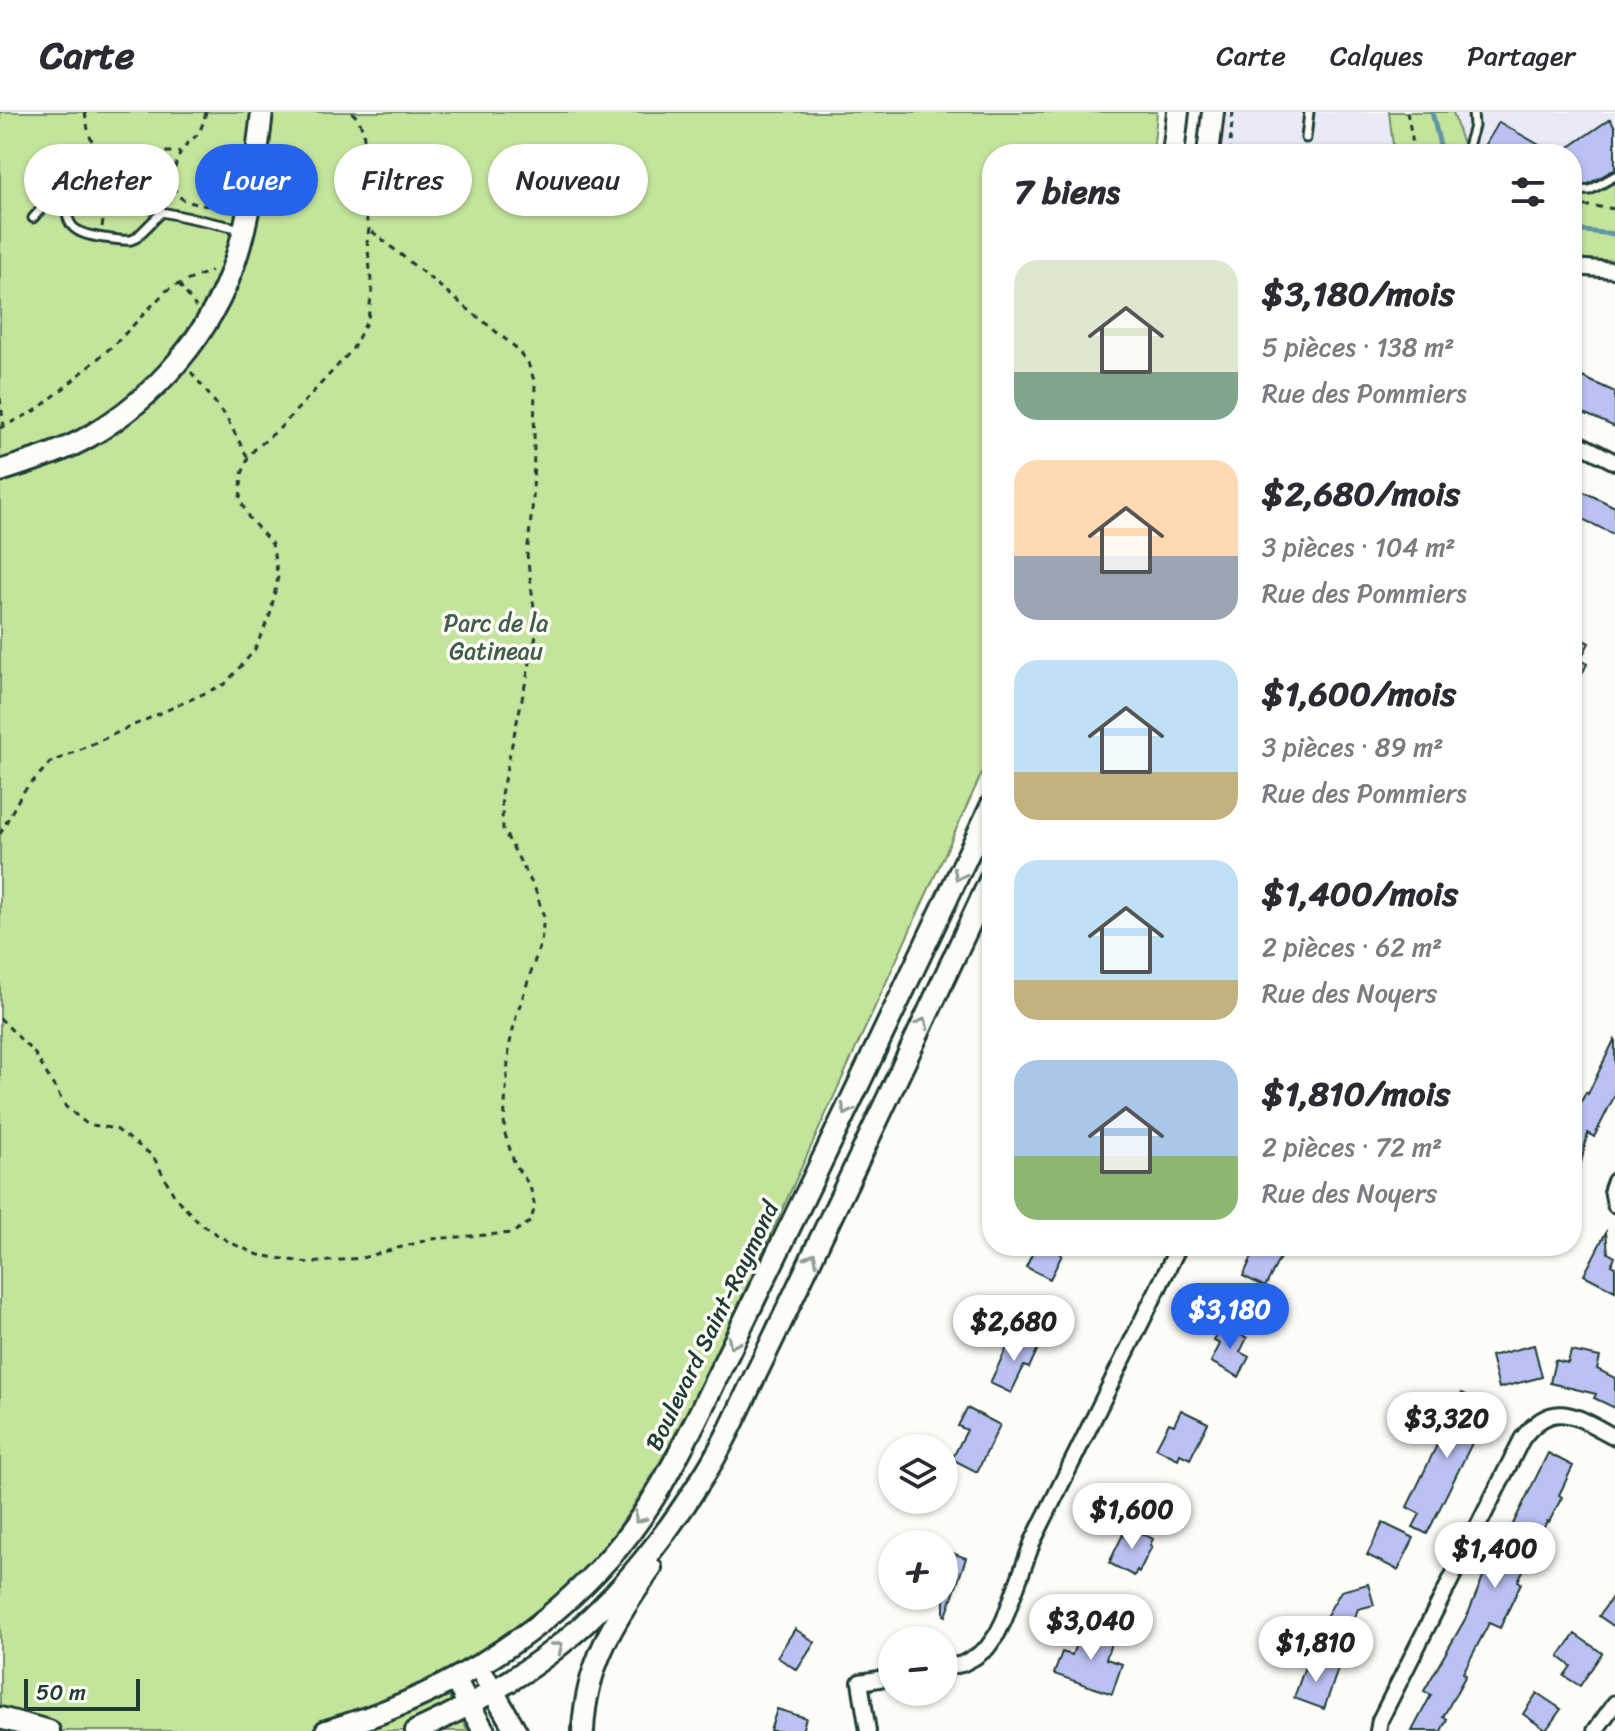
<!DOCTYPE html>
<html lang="fr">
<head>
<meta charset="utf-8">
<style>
  :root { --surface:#fff; --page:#f2f2f3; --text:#2b2b33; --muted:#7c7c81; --line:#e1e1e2; --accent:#2563eb }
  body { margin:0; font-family:Sriracha,sans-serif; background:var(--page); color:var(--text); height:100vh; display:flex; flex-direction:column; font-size:30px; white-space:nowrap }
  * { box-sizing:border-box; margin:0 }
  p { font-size:26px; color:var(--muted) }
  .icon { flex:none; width:44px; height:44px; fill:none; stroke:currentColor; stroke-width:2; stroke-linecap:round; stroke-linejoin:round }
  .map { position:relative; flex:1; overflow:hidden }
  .drawer { position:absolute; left:982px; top:32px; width:600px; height:1112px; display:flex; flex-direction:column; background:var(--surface); border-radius:32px; box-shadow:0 2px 6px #0004 }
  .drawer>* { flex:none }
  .guide { position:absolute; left:24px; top:32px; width:760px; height:72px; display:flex; gap:16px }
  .tools { position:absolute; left:878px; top:1322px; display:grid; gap:16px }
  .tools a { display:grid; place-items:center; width:80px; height:80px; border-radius:50%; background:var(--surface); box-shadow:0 2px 6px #0004; font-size:40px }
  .scale { position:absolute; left:24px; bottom:20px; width:116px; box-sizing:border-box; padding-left:8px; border:4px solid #1f3d34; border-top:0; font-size:22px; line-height:28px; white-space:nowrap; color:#1f3d34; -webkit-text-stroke:6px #fdfcf7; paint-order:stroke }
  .price { position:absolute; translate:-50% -68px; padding:0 18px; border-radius:28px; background:#fff; color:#222; font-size:26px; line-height:52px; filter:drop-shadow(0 2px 4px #0008) }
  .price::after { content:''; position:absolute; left:50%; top:48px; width:24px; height:18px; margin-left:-12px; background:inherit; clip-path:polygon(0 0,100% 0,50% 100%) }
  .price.on { background:var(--accent); color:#fff }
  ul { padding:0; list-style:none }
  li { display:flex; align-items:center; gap:24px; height:200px; padding:0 32px }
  li span { display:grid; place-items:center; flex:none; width:224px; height:160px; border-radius:24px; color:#555 }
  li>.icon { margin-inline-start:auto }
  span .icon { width:96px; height:96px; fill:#fffc; stroke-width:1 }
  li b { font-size:34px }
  h2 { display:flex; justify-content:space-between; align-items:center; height:96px; padding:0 32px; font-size:34px }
  .pill { padding:0 28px; border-radius:36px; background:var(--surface); box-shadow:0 2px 6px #0004; font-size:28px; line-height:72px }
  .pill.on { background:var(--accent); color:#fff }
  header { display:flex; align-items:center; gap:48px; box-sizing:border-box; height:112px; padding:0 40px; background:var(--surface); border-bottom:2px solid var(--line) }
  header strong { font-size:38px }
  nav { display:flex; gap:44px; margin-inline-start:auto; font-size:28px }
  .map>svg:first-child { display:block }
  .built { fill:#e9eaf6 }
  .green { fill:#c4e49c; stroke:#729068; stroke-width:2 }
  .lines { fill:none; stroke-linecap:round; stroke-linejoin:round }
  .stream { stroke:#6096a4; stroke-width:5 }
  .building { fill:#bbc1f3; stroke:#1f3d34; stroke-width:2 }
  .lane-casing { stroke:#1f3d34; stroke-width:13 }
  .street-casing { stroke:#1f3d34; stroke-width:20 }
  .secondary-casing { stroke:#1f3d34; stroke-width:26 }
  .path { stroke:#1f3d34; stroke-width:3; stroke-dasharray:6 6; stroke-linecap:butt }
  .lane { stroke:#fdfcf7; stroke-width:7 }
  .street { stroke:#fdfcf7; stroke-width:14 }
  .secondary { stroke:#fdfcf7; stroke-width:20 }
  .oneway { stroke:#8e9c96 }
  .labels { text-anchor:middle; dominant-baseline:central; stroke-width:7; stroke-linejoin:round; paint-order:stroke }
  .park-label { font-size:24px; fill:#405e49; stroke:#fdfcf7 }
  .street-label { font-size:24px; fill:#1f3d34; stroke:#fdfcf7 }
</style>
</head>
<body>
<header>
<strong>Carte</strong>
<nav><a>Carte</a><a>Calques</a><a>Partager</a></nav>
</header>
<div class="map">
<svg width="1615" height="1619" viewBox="0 0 1615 1619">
  <rect width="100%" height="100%" fill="#fdfcf7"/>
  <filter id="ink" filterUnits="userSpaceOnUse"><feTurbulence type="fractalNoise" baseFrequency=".0125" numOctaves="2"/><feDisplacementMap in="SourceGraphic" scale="16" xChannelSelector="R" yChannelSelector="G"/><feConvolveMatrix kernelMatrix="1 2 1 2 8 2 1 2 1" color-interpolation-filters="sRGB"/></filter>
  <g filter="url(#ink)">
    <path class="built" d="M1213 0H1389L1394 42H1208Z
      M1453 0H1615V64L1590 78 1572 79V42H1469L1461 27Z"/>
    <path class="green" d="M0 0H1157L1153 42H992V639L701 1275C671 1330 642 1388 602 1437 557 1491 497 1529 438 1565L468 1619H0Z
      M1389 0H1453L1461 27 1469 42H1394Z
      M1615 64V158L1572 155V79L1590 78Z"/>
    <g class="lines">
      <path class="stream" d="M1432 0 1442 42
        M1572 118 1615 122"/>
    </g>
    <path class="building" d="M1610 7 1615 15V57L1588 72H1572V42H1559Z
      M1499 10 1555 42H1480Z
      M127 48H143L141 79Z
      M1578 263 1615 280V315L1572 296V277Z
      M1580 378 1615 395V423L1572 402V396Z
      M1572 522 1589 531 1580 548 1587 552 1572 582Z
      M1615 926V983L1594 1025 1588 1021 1577 1068H1572V1008L1586 980 1588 982Z
      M1606 1120 1608 1141 1615 1145 1611 1153 1615 1155V1179L1584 1163Z
      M1036 1134H1064L1060 1142 1062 1143 1050 1167 1026 1155Z
      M1257 1134H1286L1265 1175 1243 1164Z
      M1222 1213 1247 1226 1240 1240 1249 1245 1239 1265 1211 1250 1220 1232 1214 1229Z
      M1013 1222 1039 1234 1029 1256 1024 1254 1011 1281 990 1271Z
      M1534 1233 1542 1265 1499 1276 1491 1244Z
      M1571 1239 1600 1245 1597 1257 1615 1266V1296L1594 1286 1596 1282 1550 1271 1555 1248 1568 1251Z
      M1462 1281 1490 1295 1427 1422 1413 1415 1420 1402 1407 1395Z
      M967 1296 1000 1313 977 1360 952 1347 967 1318 958 1314Z
      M1181 1298 1208 1311 1190 1347 1180 1342 1178 1347 1156 1336 1169 1311 1174 1313Z
      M1548 1341 1573 1354 1559 1383 1562 1385 1549 1410 1547 1409 1518 1469 1521 1471 1500 1516 1489 1511 1463 1561 1466 1563 1443 1605 1447 1607 1441 1619H1412L1431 1583 1424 1579 1468 1502 1487 1455 1489 1456 1509 1414 1511 1416Z
      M1383 1411 1414 1426 1398 1458 1367 1443Z
      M1127 1414 1153 1427 1150 1433 1152 1434 1139 1460 1137 1458 1134 1464 1109 1451Z
      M944 1438 966 1446 946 1504 944 1503Z
      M1368 1472 1374 1493 1358 1497 1349 1521 1324 1508 1341 1479Z
      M1615 1481V1515L1599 1504Z
      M1085 1513 1099 1517 1098 1520 1113 1525 1106 1547 1122 1552 1112 1582 1054 1562 1062 1540 1072 1543 1080 1521H1082Z
      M795 1517 815 1530 797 1558 777 1545Z
      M1575 1522 1602 1541 1580 1574 1564 1564 1571 1554 1559 1545Z
      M1308 1546 1338 1557 1324 1597 1294 1586Z
      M1537 1581 1561 1597 1546 1618 1523 1602Z
      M777 1597 806 1606 802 1619H770Z"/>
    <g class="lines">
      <g class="lane-casing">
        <path id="lane" d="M1306 26 1309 0
          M1469 42 1467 38 1474 14 1473 0
          M1572 79 1590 78 1615 64
          M162 100 242 117
          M33 106C41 97 50 86 63 83 76 79 126 83 140 87 148 90 155 95 162 100L136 126 131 128C122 129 113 127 104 126 72 121 65 115 66 82"/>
      </g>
      <g class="street-casing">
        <path id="street" d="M1572 155 1615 158
          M1572 328 1615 350
          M1615 1069 1612 1077 1615 1093
          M944 1556 962 1552 975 1545 987 1536 997 1522 1004 1508 1033 1429 1179 1134
          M868 1619 860 1570 892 1565
          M1378 1619 1380 1608 1522 1327C1553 1285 1577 1305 1615 1325
          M1595 1619 1615 1591"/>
      </g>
      <g class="secondary-casing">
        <path id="secondary" d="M1173 42 1178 0
          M1208 42 1213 0
          M0 359C31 349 63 340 90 324 155 286 212 221 235 149 251 101 256 50 262 0
          M486 1567 516 1619
          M455 1568 484 1619
          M0 1606 49 1619
          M326 1619C434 1588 535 1530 610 1445 649 1402 676 1348 702 1296 720 1258 739 1220 757 1182 837 1020 914 856 992 692
          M416 1619C464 1597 510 1572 551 1540 611 1494 661 1431 701 1368 722 1336 738 1300 754 1266 776 1221 798 1175 819 1130 878 1008 935 886 992 764
          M583 1619C586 1551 614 1510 651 1456"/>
      </g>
      <path class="path" d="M85 0C90 31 90 35 120 49L126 66 172 73
        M206 0C204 9 202 16 197 23 191 29 183 34 180 42 172 59 167 83 189 90 204 94 218 97 232 90
        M1407 0 1412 25 1413 42
        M102 41 98 62 111 65 110 73
        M1229 42 1233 0
        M120 49 134 40H180
        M69 70 71 57 98 62
        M1572 94H1593L1615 97
        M102 115 106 93
        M179 172 196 195
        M191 260 225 303 248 346
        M0 286 4 314
        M0 316 35 299 64 276 116 231 166 179 172 175 211 159
        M0 722 22 681 50 651 225 572 254 539 270 503 278 465 272 432 249 406 240 388 242 362 248 346 254 338 279 317 352 238 368 207 372 178 367 127 369 117 363 92 366 42 363 18 358 6 351 0
        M0 906 35 942 66 995 87 1012 116 1017 153 1044 175 1085 199 1111 229 1130 259 1143 309 1151 362 1146 431 1127 512 1121 530 1110 535 1095 530 1074 515 1053 504 1019 505 993 509 935 516 905 541 830 544 805 535 777 503 717 501 682 537 519 527 442 533 389 535 271 528 251 515 235 369 117"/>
      <use href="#lane" class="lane"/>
      <use href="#street" class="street"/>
      <use href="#secondary" class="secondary"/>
    </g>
    <defs><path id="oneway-chevron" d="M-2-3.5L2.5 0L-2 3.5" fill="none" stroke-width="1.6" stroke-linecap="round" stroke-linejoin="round" transform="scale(2)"/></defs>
    <g class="oneway">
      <use href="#oneway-chevron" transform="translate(959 763) rotate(115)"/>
      <use href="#oneway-chevron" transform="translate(923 911) rotate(-65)"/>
      <use href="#oneway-chevron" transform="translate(847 998) rotate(115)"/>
      <use href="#oneway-chevron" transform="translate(812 1146) rotate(-64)"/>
      <use href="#oneway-chevron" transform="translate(733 1231) rotate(116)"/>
      <use href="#oneway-chevron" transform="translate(639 1406) rotate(126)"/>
      <use href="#oneway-chevron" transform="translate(558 1535) rotate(-39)"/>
    </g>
  </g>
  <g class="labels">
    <g class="park-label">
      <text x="496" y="511">Parc de la<tspan x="496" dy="28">Gatineau</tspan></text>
    </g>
    <g class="street-label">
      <text transform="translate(712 1214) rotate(-64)">Boulevard Saint-Raymond</text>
    </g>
  </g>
</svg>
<div class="tools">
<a><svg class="icon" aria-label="layers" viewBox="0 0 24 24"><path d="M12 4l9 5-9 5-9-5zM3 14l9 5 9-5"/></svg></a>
<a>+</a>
<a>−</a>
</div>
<div class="scale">50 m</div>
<b class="price on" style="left:1230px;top:1239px">$3,180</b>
<b class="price" style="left:1014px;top:1251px">$2,680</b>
<b class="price" style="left:1447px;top:1348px">$3,320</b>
<b class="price" style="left:1132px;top:1439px">$1,600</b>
<b class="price" style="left:1495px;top:1478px">$1,400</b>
<b class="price" style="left:1091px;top:1550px">$3,040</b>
<b class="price" style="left:1316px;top:1572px">$1,810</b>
<div class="guide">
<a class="pill">Acheter</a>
<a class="pill on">Louer</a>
<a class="pill">Filtres</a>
<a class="pill">Nouveau</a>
</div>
<section class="drawer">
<h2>7 biens<svg class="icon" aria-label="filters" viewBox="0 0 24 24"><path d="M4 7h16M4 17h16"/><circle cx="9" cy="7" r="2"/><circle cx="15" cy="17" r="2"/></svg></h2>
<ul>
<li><span style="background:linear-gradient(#dfe7d0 70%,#7fa58c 0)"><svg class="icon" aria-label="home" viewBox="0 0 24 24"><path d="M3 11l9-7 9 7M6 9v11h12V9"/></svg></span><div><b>$3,180/mois</b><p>5 pièces · 138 m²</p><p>Rue des Pommiers</p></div></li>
<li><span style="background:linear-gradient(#ffd9b3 60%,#9aa5b1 0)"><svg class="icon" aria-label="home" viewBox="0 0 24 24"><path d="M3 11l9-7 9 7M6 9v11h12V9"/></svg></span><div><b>$2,680/mois</b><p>3 pièces · 104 m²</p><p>Rue des Pommiers</p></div></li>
<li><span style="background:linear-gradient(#bfe0f5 70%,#c2b280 0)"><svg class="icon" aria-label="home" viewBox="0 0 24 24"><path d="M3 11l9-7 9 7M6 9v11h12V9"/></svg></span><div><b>$1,600/mois</b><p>3 pièces · 89 m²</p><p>Rue des Pommiers</p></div></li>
<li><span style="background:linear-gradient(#bfe0f5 75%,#c2b280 0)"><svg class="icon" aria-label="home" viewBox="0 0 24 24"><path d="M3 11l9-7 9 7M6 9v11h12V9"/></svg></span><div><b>$1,400/mois</b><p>2 pièces · 62 m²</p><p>Rue des Noyers</p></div></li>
<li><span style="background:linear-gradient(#a9c7e8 60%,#8fb573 0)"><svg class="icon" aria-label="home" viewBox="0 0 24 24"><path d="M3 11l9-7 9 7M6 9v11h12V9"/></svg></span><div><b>$1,810/mois</b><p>2 pièces · 72 m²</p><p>Rue des Noyers</p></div></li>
</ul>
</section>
</div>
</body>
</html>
